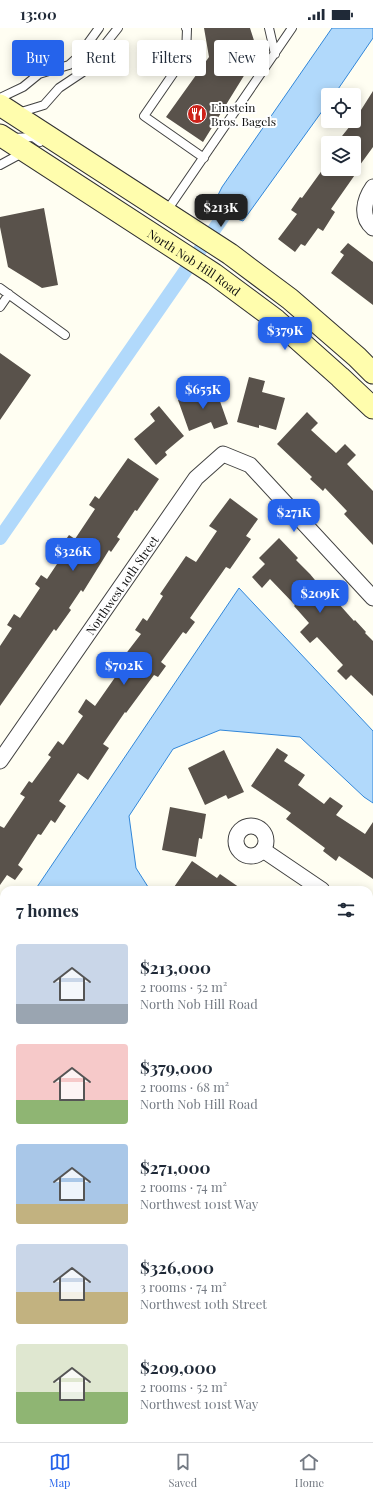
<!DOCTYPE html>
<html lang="en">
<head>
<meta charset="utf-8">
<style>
  :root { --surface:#fff; --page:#f6f6f7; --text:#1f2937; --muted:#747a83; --line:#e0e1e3; --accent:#2563eb }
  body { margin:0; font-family:"Playfair Display",serif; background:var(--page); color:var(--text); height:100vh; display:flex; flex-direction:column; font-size:15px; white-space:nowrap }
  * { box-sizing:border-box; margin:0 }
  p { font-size:13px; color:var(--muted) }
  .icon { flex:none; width:22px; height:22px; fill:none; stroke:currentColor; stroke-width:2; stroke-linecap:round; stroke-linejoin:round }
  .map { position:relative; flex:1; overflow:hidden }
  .details { position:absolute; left:0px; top:858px; width:373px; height:556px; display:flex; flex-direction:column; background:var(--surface); border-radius:12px 12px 0 0; box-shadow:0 2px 10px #0003 }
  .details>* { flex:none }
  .guide { position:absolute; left:12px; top:12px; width:349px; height:36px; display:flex; gap:8px }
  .tools { position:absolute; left:321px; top:60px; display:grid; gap:8px }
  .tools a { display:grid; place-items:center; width:40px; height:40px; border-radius:4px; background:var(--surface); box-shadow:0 2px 10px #0003; font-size:20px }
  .price { position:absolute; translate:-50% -34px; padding:0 9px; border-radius:8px; background:var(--accent); color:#fff; font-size:13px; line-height:26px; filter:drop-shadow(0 1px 2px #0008) }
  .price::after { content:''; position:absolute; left:50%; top:24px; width:12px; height:9px; margin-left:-6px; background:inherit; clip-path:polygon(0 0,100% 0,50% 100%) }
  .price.current { background:#222; color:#fff }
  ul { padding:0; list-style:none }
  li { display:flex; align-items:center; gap:12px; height:100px; padding:0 16px }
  li span { display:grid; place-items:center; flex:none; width:112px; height:80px; border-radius:4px; color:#555 }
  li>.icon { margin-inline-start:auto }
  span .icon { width:48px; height:48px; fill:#fffc; stroke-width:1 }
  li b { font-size:17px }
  h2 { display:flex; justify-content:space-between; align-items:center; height:48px; padding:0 16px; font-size:17px }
  .tag { padding:0 14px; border-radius:4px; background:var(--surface); box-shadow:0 2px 10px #0003; font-size:14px; line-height:36px }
  .tag.current { background:var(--accent); color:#fff }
  .status { display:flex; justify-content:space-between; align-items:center; height:28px; padding:0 20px; background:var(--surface); direction:ltr }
  .status svg { height:11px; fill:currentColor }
  .tabs { display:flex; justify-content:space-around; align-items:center; height:56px; border-top:1px solid var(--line); background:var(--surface); font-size:11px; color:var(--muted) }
  .tabs a { display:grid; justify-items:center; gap:2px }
  .tabs .current { color:var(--accent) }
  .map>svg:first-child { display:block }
  .water { fill:#b1d9fb; stroke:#3287d9 }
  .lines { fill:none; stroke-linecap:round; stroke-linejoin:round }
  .canal { stroke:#b1d9fb; stroke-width:14 }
  .building { fill:#59524b }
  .lane-casing { stroke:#424242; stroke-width:10 }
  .street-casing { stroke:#424242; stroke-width:17 }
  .secondary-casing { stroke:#313131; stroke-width:23 }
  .lane { stroke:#fff; stroke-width:8 }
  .street { stroke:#fff; stroke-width:15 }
  .secondary { stroke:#fffdad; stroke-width:21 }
  .labels { text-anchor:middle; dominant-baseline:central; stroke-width:4; stroke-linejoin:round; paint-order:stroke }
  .poi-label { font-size:12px; fill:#0f0f0f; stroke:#fff; text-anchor:start }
  .street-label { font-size:12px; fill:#0f0f0f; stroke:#fff }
</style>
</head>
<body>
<div class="status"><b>13:00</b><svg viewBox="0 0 49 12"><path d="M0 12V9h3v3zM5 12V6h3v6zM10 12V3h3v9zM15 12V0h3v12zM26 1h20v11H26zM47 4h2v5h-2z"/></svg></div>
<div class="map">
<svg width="373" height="1414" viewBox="0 0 373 1414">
  <rect width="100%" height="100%" fill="#fffef2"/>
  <path class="water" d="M332 0H373V10L334 67H328V75L243 193 231 189 214 175 222 159Z
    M239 560 373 703V775L364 769 300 709 220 702 173 721 129 788 136 840 150 862H35Z
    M369 1008 373 1011V1068L369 1072Z
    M280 1410H338L336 1414H279Z"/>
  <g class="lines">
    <path class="canal" d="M0 510 236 170
      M0 1135 4 1137
      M369 1388 373 1391"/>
  </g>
  <path class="building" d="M204 0H250L258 25 203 114 166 89 209 29Z
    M373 63V119L357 141H359L331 181 335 184 323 203 318 200 305 218 301 216 295 224 278 211 297 186 291 182 300 169 302 170 323 141H354V115L342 108 354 93Z
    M44 180 58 257 42 260 8 239 0 199V189Z
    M348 215 373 234V277L331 245 344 227 340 224Z
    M0 325 31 347 0 392Z
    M249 349 265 353 262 364 285 370 276 402 259 397V400L237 394Z
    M215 359 228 396 214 401 211 394 189 403 178 372Z
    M159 378 184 408 165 424 167 427 156 437 134 411 155 393 150 386Z
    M307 384 318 395 311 402 336 425 345 416 356 427 347 436 373 463V517L344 486 347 483 325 460 323 463 310 451 312 449 277 416Z
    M128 430 159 451 137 483 135 482 117 509 120 511 111 524 109 522 83 564 81 562 69 580 71 582 56 603 54 601 0 678V618L12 600 7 597 14 586 20 590 40 560 35 556 41 547 47 551 67 521 62 517 69 507 75 511 95 481 89 477 95 468 99 471Z
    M230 470 258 491 246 508 251 511 230 541 226 539 190 590 195 594 186 606 183 604 161 634 166 638 158 649 154 647 126 685 125 684 103 716 109 720 88 752 78 745 59 773 66 778 55 795 51 792 41 807 38 806 18 837 23 841 15 852 7 847 0 857V798L4 800 25 769 20 766 29 753 32 755 51 729 48 727 58 713 63 717 83 688 78 684 86 671 95 678 116 648 111 645 141 606 135 602 143 590 147 593 163 568 160 566 186 528 196 534 217 503 209 498Z
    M279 510 298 530 296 532 310 546 329 569 331 567 354 593 355 592 366 604 365 605 373 613V668L351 647 346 652 337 643 343 637 317 609 310 615 300 604 309 595 294 578 295 577 270 551 262 560 252 549 265 536 259 530Z
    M277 720 288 727 284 733 305 747 298 757 324 776 330 769 343 778 336 787 365 806 373 794V851L339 828 336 833 323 823 325 820 286 791 291 785 251 758Z
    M224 722 244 764 228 771 226 767 205 777 188 740Z
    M170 779 206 786 202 811 199 810 196 829 162 822Z
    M192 833 217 850 220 846 243 862H172Z"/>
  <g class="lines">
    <g class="lane-casing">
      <path id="lane" d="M186 0 187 1 186 27 144 88 204 130
        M269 0 275 26
        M87 16 124 42
        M0 70 23 59 39 46 69 37 78 29 99 0
        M18 85 44 77 59 60 83 44 118 0
        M13 110 33 109 40 114
        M0 137 24 124
        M166 184 292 0
        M0 260 65 307
        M0 279 9 266"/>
    </g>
    <g class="street-casing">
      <g id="street">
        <path d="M373 159C364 172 360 189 373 200"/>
        <path id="s1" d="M0 733 196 450 223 426 250 437 373 570"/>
        <circle cx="251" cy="813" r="15"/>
        <path d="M263 822 322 862"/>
        <path d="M369 892 373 895"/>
        <path d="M0 995 4 997"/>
        <path d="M369 1127 373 1121"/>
        <path d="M369 1243 373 1245"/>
        <path d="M0 1291 4 1294"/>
        <path d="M140 1410 141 1414"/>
      </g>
    </g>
    <g class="secondary-casing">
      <g id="secondary">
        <path d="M0 77 230 226 290 271 357 329 373 345"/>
        <path id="s2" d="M0 107 214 246 276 292 340 349 373 380"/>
      </g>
    </g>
    <use href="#lane" class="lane"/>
    <use href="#street" class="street"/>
    <use href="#secondary" class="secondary"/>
  </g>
  <defs>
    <g id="restaurant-disc" transform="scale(1)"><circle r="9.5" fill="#cd221a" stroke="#fff"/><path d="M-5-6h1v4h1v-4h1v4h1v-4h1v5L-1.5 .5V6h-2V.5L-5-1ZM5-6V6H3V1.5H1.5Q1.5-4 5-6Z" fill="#fff"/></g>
  </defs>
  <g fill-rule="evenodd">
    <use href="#restaurant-disc" x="197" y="86"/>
  </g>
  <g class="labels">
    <g class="poi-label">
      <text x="211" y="79">Einstein<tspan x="211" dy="14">Bros. Bagels</tspan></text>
    </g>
    <g class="street-label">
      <text stroke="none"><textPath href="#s2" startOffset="232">North Nob Hill Road</textPath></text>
      <text stroke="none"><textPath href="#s1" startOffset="214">Northwest 10th Street</textPath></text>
    </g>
  </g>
</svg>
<div class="tools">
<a><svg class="icon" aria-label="locate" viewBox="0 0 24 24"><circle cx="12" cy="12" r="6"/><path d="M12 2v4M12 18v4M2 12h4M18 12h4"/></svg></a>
<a><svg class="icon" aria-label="layers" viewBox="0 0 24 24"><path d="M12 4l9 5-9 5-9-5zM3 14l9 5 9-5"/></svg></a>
</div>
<b class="price current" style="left:221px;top:200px">$213K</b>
<b class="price" style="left:285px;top:323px">$379K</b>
<b class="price" style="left:203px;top:382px">$655K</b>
<b class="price" style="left:294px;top:505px">$271K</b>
<b class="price" style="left:73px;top:544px">$326K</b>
<b class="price" style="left:320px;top:586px">$209K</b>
<b class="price" style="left:124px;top:658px">$702K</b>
<div class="guide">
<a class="tag current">Buy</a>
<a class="tag">Rent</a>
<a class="tag">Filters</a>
<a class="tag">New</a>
</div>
<section class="details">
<h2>7 homes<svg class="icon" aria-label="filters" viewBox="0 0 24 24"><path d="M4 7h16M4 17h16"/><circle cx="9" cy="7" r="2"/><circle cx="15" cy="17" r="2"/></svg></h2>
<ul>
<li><span style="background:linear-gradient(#c9d6e8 75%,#9aa5b1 0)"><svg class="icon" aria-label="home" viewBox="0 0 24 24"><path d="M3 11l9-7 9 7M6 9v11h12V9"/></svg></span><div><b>$213,000</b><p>2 rooms · 52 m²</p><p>North Nob Hill Road</p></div></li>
<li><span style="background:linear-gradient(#f6c9c9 70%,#8fb573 0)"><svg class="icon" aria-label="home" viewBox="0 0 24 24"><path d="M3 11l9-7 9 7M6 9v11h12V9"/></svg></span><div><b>$379,000</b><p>2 rooms · 68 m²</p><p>North Nob Hill Road</p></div></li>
<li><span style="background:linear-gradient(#a9c7e8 75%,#c2b280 0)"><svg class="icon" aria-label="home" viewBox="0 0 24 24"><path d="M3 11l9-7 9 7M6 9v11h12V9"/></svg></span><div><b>$271,000</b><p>2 rooms · 74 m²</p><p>Northwest 101st Way</p></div></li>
<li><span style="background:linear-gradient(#c9d6e8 60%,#c2b280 0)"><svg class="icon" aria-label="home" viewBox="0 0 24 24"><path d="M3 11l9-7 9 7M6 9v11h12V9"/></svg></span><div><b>$326,000</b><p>3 rooms · 74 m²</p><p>Northwest 10th Street</p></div></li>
<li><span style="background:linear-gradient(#dfe7d0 60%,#8fb573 0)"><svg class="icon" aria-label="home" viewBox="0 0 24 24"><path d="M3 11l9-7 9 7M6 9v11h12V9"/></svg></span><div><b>$209,000</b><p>2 rooms · 52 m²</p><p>Northwest 101st Way</p></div></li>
</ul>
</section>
</div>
<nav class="tabs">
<a class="current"><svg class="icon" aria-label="map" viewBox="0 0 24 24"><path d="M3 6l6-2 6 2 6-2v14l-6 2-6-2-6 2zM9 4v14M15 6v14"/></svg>Map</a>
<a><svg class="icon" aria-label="saved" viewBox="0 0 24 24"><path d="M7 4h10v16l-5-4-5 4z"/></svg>Saved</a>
<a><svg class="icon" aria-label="home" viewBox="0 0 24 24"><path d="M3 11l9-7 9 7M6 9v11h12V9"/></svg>Home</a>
</nav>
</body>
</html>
